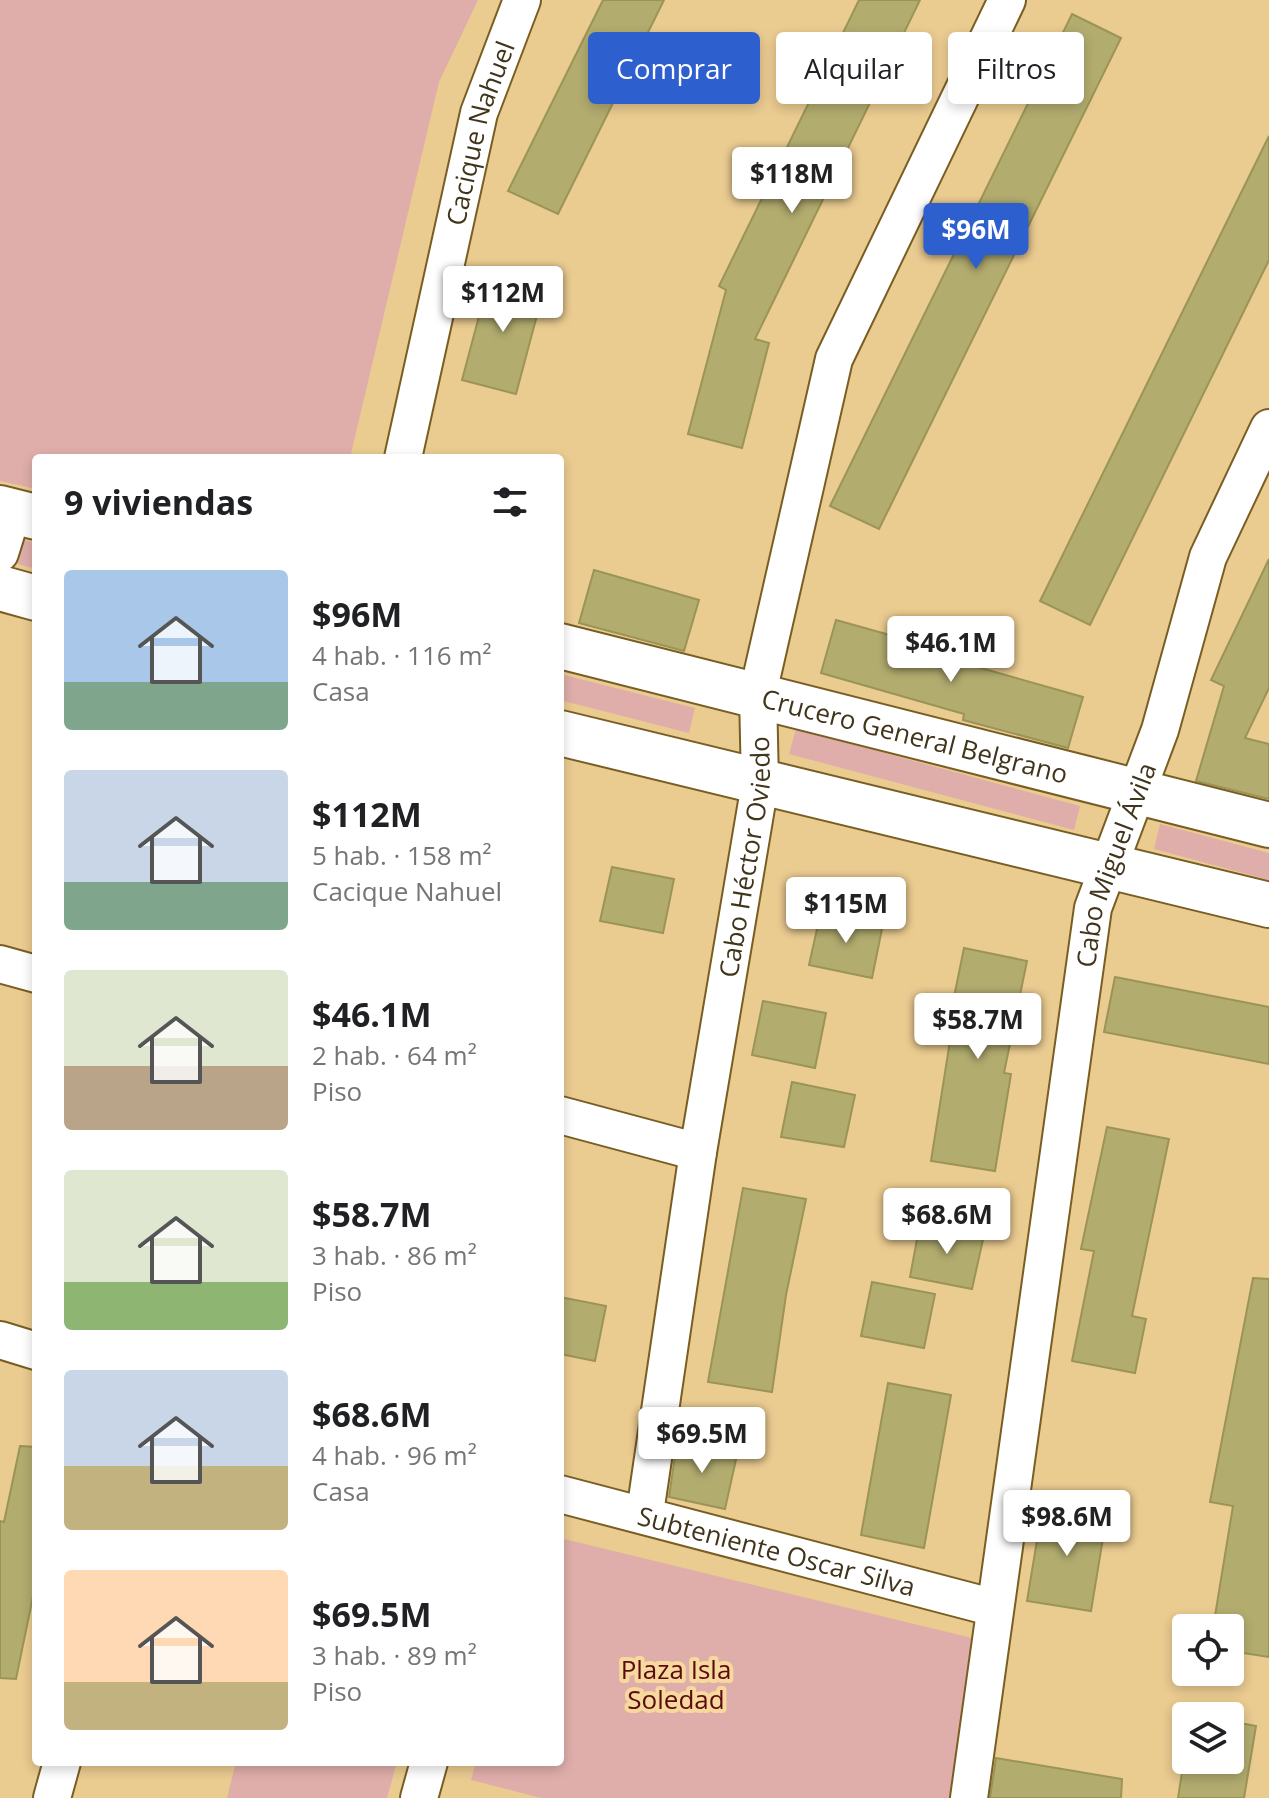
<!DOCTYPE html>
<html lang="es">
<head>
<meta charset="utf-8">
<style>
  :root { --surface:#fff; --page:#f2f2f2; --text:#202124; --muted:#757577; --accent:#2e5fce }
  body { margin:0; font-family:"Open Sans",sans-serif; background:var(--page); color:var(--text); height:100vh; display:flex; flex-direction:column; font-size:30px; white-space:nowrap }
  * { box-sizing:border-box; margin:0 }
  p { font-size:26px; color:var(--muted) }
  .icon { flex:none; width:44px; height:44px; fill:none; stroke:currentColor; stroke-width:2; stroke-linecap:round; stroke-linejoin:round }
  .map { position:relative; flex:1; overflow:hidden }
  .drawer { position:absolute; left:32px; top:454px; width:532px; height:1312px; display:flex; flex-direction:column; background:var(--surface); border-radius:8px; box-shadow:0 4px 12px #0003 }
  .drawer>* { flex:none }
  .top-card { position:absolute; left:588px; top:32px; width:560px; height:72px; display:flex; gap:16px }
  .fabs { position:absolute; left:1172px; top:1614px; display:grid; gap:16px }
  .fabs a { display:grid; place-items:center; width:72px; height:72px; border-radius:8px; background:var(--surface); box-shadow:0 4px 12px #0003; font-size:40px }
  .price { position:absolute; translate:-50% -68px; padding:0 18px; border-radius:8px; background:#fff; color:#222; font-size:26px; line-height:52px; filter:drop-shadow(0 2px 4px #0008) }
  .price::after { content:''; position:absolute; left:50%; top:48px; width:24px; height:18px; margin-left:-12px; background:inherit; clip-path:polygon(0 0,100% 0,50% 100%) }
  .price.current { background:var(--accent); color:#fff }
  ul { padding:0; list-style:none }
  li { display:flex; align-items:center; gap:24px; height:200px; padding:0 32px }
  li span { display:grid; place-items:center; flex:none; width:224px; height:160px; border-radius:8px; color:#555 }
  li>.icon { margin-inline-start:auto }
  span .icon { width:96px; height:96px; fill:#fffc; stroke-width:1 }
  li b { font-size:34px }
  h2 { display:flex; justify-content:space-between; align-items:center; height:96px; padding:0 32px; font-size:34px }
  .chip { padding:0 28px; border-radius:8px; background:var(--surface); box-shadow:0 4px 12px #0003; font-size:28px; line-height:72px }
  .chip.current { background:var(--accent); color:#fff }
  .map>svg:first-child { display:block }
  .green { fill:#dfaeaa }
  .building { fill:#b2ac6f; stroke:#9b9456; stroke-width:2 }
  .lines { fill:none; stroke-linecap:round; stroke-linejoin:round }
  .minor-casing { stroke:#795e23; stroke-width:40 }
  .tertiary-casing { stroke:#795e23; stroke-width:48 }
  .minor { stroke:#fff; stroke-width:36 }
  .tertiary { stroke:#fff; stroke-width:44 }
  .labels { text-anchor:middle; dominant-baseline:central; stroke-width:8; stroke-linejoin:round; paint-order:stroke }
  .street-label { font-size:26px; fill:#40341b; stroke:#f7d89d }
  .park-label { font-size:26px; fill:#5a0a11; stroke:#f7d89d }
</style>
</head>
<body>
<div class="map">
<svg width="1269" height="1798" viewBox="0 0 1269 1798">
  <rect width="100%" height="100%" fill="#eacb90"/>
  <path class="green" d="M0 0H478L439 82 350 458H36V489L0 481Z
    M24 540 36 543V569L18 564Z
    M560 674 695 708 689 733 560 700Z
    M796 729 1080 806 1074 830 789 754Z
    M1160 824 1269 853V880L1154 849Z
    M560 1538 976 1639 949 1798H541L471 1780 476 1762H560Z
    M236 1762H397L387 1798H227Z"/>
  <path class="building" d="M603 0H664L558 214 508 191Z
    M859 0H920L755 339 769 343 742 448 688 434 726 290 719 286Z
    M1072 14 1121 38 879 529 830 506Z
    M1269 136V260L1090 625 1040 601Z
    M490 275 544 289 516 394 462 380Z
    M1269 559V688L1245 738 1269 744V799L1196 781 1224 686 1211 680Z
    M594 570 699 600 684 651 579 623Z
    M836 620 940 649 939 656 1083 697 1068 748 963 720 964 714 821 673Z
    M612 867 674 879 663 933 600 921Z
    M821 911 883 924 872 978 809 965Z
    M964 948 1027 961 1004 1073 1011 1074 995 1171 931 1161 956 1003 953 1002Z
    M1115 977 1269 1007V1064L1104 1032Z
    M763 1001 826 1013 815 1068 752 1055Z
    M792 1082 855 1095 844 1147 781 1137Z
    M1107 1127 1169 1139 1132 1316 1146 1319 1135 1373 1072 1361 1094 1251 1081 1249Z
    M743 1188 806 1199 786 1295 772 1392 708 1382Z
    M920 1223 984 1235 972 1289 910 1277Z
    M1253 1278 1269 1279V1657L1230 1651V1628H1213L1233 1506 1210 1502Z
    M872 1282 935 1294 924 1348 861 1336Z
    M560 1297 606 1306 595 1361 560 1354Z
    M888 1383 951 1395 924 1548 861 1535Z
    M677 1442 737 1455 725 1509 669 1497Z
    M20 1446 36 1447V1582L16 1679 0 1678V1521L4 1522Z
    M1043 1504 1107 1514 1091 1611 1027 1601Z
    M1230 1721 1256 1726 1244 1798H1178L1186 1747V1760H1230Z
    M996 1758 1122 1779 1121 1798H990Z"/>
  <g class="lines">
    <g class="minor-casing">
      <g id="minor">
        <path id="s1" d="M403 458 479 113 522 0"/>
        <path d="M0 553 13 511"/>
        <path d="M0 964 36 974"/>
        <path d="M560 1115 698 1152"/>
        <path d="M0 1340 36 1351"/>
        <path id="s2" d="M560 1494 995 1608"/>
        <path id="s3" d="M645 1513 698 1152 760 784 758 693 834 359 1007 0"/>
        <path d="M52 1798 62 1762"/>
        <path d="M419 1798 429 1762"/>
        <path id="s4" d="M969 1798 1093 908 1160 730 1208 557 1269 428"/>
      </g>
    </g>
    <g class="tertiary-casing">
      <g id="tertiary">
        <path d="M0 508 36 517"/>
        <path d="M0 588 36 598"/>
        <path id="s5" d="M560 646 1269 825"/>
        <path d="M560 733 1269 905"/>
      </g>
    </g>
    <use href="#minor" class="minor"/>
    <use href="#tertiary" class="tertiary"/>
  </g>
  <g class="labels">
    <g class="street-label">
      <text stroke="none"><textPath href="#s1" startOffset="334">Cacique Nahuel</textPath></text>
      <text stroke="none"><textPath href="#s5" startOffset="366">Crucero General Belgrano</textPath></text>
      <text stroke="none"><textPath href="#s3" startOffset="664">Cabo Héctor Oviedo</textPath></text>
      <text stroke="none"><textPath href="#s4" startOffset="946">Cabo Miguel Ávila</textPath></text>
      <text stroke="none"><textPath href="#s2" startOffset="224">Subteniente Oscar Silva</textPath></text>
    </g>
    <g class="park-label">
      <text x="676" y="1669">Plaza Isla<tspan x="676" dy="30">Soledad</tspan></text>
    </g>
  </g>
</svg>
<div class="fabs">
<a><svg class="icon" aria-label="locate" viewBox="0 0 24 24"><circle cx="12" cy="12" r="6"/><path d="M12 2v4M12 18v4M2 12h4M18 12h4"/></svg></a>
<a><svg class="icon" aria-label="layers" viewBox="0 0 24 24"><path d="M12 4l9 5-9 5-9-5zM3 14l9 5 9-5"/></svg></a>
</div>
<b class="price" style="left:792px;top:215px">$118M</b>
<b class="price current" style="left:976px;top:271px">$96M</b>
<b class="price" style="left:503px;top:334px">$112M</b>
<b class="price" style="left:951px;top:684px">$46.1M</b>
<b class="price" style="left:846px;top:945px">$115M</b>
<b class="price" style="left:978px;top:1061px">$58.7M</b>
<b class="price" style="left:947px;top:1256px">$68.6M</b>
<b class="price" style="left:702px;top:1475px">$69.5M</b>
<b class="price" style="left:1067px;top:1558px">$98.6M</b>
<div class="top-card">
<a class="chip current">Comprar</a>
<a class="chip">Alquilar</a>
<a class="chip">Filtros</a>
</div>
<section class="drawer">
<h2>9 viviendas<svg class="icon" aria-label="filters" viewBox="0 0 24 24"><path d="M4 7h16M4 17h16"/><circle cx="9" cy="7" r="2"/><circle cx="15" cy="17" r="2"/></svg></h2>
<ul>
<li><span style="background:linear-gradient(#a9c7e8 70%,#7fa58c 0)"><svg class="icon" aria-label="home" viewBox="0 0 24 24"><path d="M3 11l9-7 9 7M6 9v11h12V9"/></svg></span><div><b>$96M</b><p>4 hab. · 116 m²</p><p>Casa</p></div></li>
<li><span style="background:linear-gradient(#c9d6e8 70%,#7fa58c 0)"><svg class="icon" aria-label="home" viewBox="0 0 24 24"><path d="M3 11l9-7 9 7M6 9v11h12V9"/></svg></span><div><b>$112M</b><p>5 hab. · 158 m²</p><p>Cacique Nahuel</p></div></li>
<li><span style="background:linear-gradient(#dfe7d0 60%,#b9a48a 0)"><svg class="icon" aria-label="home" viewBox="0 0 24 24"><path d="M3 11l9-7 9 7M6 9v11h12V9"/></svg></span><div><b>$46.1M</b><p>2 hab. · 64 m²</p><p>Piso</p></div></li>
<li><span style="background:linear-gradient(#dfe7d0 70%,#8fb573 0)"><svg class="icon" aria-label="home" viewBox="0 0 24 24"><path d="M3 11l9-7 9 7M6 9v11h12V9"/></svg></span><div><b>$58.7M</b><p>3 hab. · 86 m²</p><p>Piso</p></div></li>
<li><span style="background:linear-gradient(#c9d6e8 60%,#c2b280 0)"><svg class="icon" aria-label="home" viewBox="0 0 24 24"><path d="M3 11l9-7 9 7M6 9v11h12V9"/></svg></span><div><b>$68.6M</b><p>4 hab. · 96 m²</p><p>Casa</p></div></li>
<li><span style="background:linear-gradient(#ffd9b3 70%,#c2b280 0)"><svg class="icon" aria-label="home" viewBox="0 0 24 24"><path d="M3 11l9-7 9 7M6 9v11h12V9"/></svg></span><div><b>$69.5M</b><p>3 hab. · 89 m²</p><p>Piso</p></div></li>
</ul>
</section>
</div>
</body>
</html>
